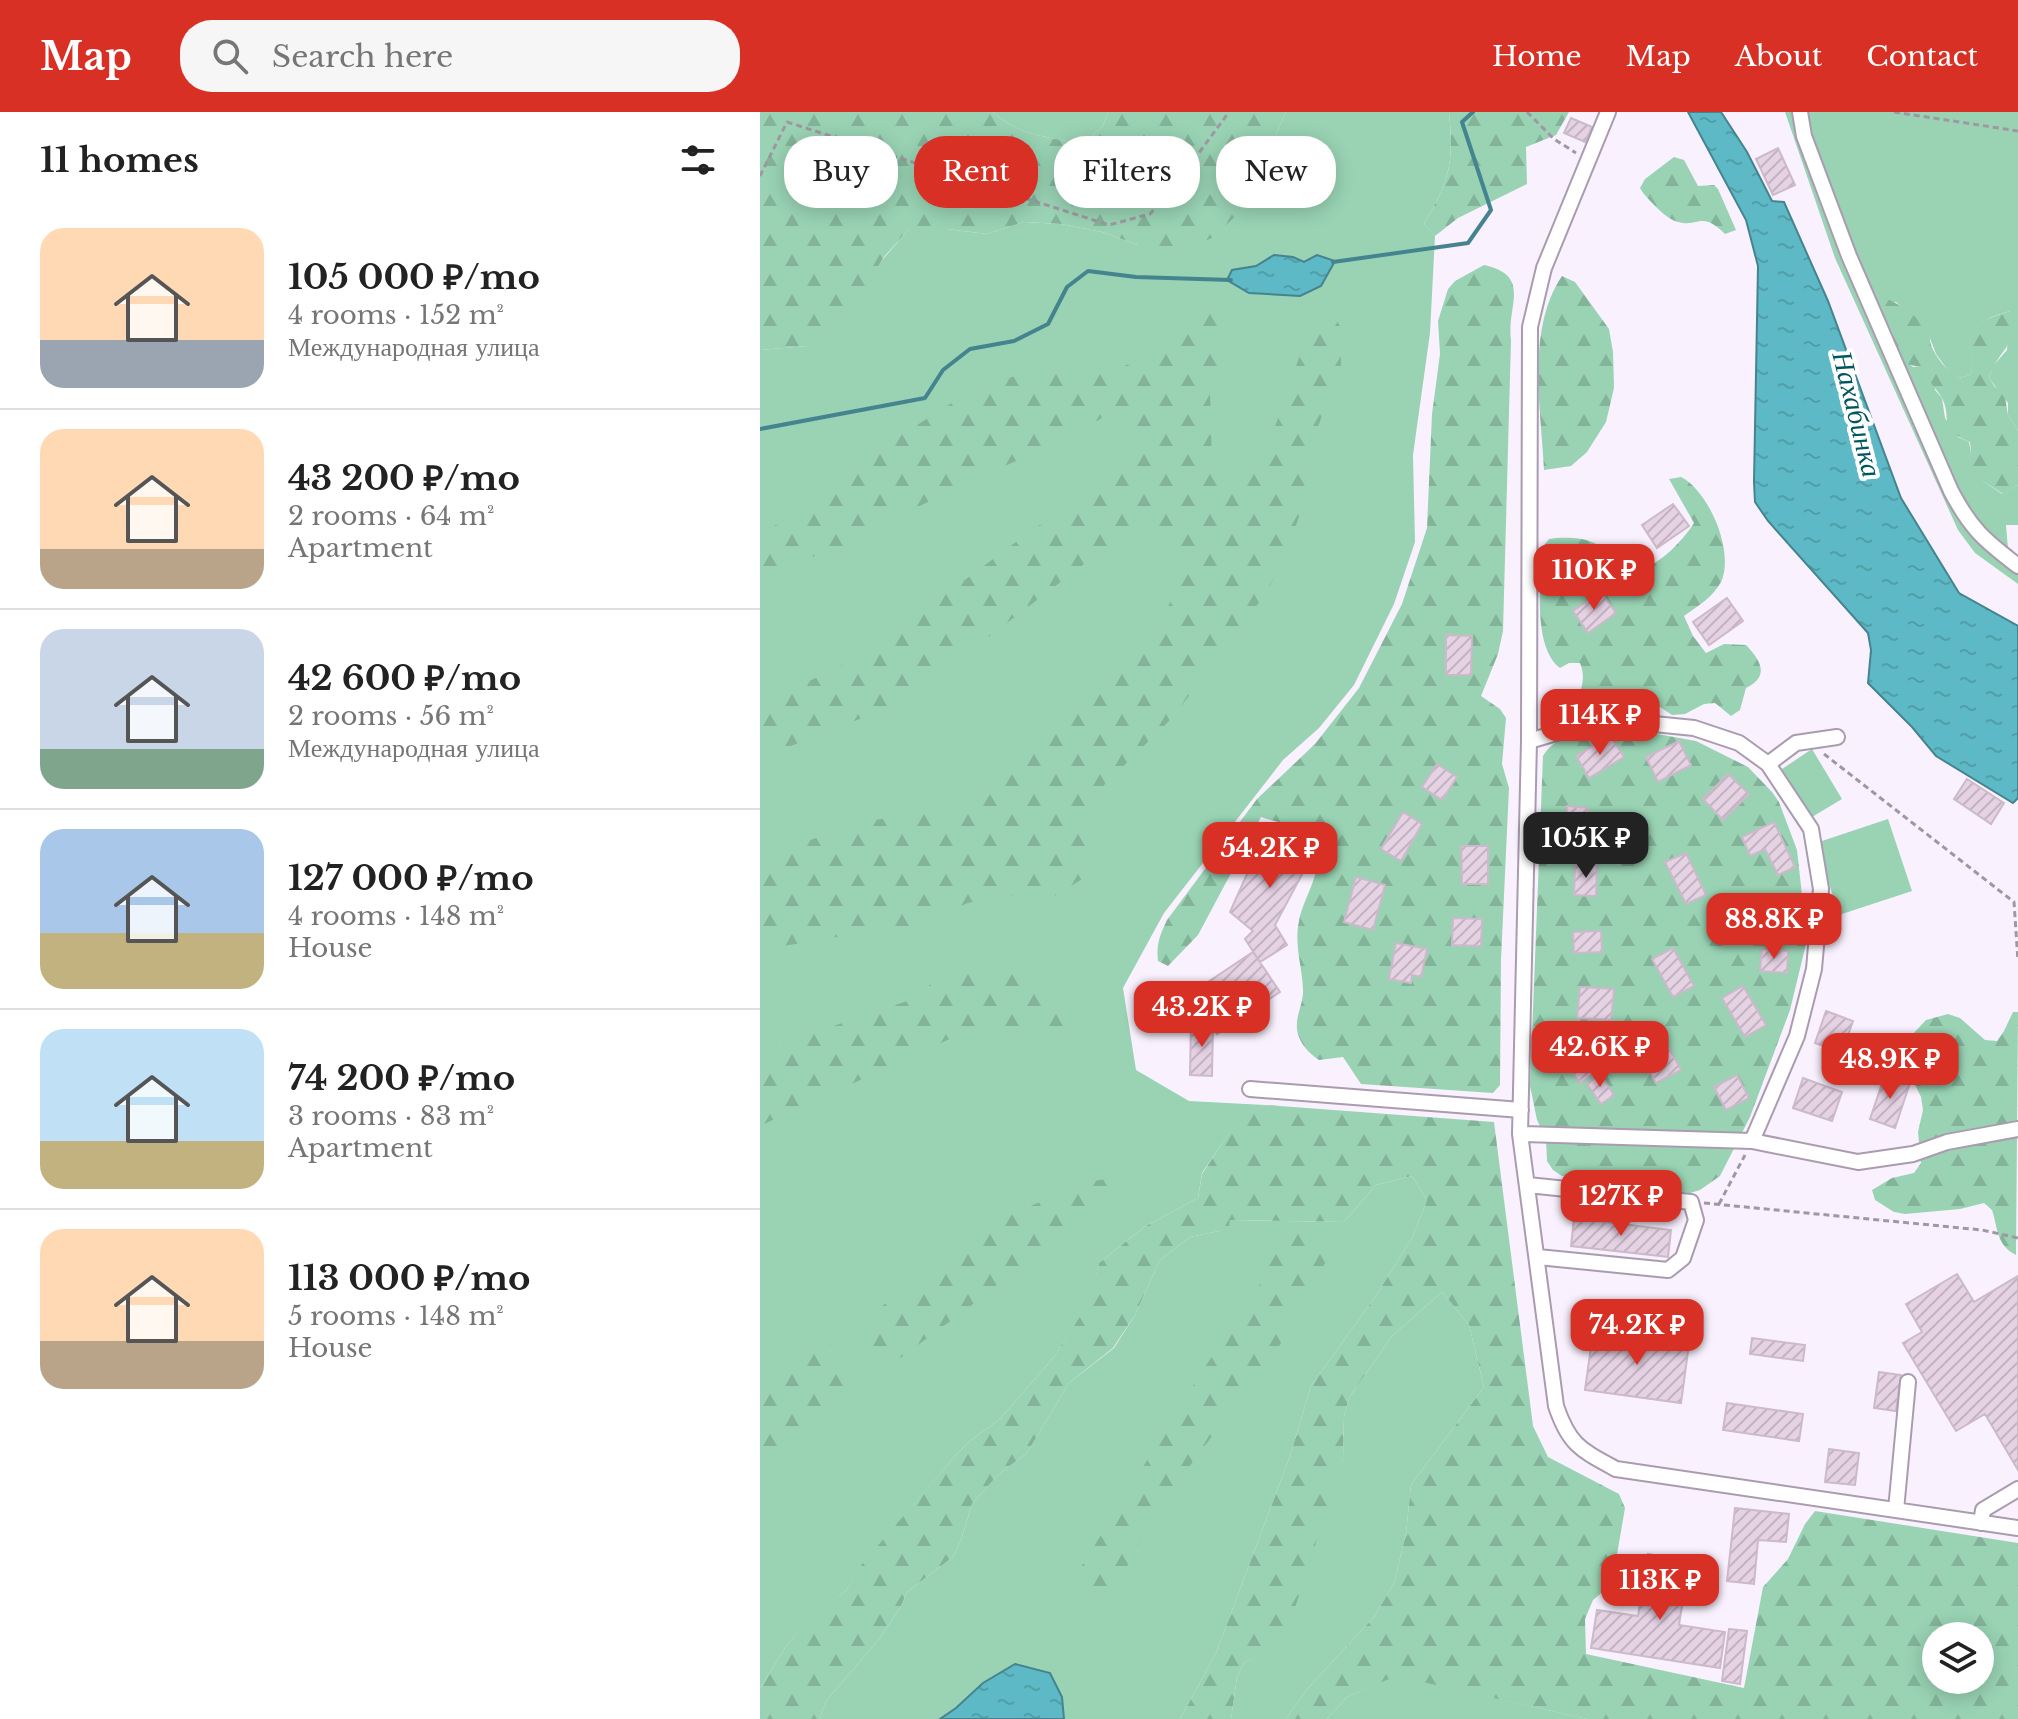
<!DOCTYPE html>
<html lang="en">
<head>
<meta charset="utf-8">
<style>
  :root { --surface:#fff; --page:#f6f6f6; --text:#222; --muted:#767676; --line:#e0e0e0; --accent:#d93025 }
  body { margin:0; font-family:"Libre Baskerville",serif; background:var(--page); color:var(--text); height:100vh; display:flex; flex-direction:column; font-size:30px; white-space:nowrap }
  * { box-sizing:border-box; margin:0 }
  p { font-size:26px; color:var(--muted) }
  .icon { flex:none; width:44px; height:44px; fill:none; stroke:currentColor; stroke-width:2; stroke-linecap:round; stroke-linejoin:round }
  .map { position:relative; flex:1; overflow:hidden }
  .side { display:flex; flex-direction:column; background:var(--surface); width:760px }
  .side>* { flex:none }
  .top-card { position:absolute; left:24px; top:24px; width:760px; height:72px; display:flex; gap:16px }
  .buttons { position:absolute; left:1162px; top:1510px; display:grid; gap:16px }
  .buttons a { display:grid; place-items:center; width:72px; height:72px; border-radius:50%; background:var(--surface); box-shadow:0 4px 20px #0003; font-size:40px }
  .price { position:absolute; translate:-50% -68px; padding:0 18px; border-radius:16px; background:var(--accent); color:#fff; font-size:26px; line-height:52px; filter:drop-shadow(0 2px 4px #0008) }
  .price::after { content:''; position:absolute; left:50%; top:48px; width:24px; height:18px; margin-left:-12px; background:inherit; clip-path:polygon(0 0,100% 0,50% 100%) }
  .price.on { background:#222; color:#fff }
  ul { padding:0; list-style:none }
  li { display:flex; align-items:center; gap:24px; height:200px; padding:0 40px }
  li+li { border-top:2px solid var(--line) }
  li span { display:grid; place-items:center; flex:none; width:224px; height:160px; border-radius:24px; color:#555 }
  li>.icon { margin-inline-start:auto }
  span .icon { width:96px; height:96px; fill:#fffc; stroke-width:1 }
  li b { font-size:34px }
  h2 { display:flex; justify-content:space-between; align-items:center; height:96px; padding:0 40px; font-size:34px }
  .tag { padding:0 28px; border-radius:32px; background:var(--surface); box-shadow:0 4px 20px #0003; font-size:28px; line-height:72px }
  .tag.on { background:var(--accent); color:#fff }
  header { display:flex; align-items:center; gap:48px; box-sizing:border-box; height:112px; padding:0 40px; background:var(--accent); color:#fff }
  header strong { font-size:38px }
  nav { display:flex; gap:44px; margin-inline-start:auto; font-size:28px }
  .search { width:560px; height:72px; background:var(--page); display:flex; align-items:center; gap:20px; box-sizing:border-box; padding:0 28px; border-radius:32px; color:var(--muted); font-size:30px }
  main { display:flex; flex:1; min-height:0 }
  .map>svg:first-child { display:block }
  .green { fill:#99d3b4 }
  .forest { fill:url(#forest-firs); fill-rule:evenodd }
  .water { fill:url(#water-ripples); stroke:#45848f; stroke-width:2 }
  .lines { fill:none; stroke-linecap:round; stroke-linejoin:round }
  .stream { stroke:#45848f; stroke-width:4 }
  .building { fill:url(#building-hatch); stroke:#ccb9ca; stroke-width:2 }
  .minor-casing { stroke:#a99caf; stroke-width:18 }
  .path { stroke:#9f98a2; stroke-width:3; stroke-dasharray:6 4; stroke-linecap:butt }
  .minor { stroke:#fff; stroke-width:14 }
  .labels { text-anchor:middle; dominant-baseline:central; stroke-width:8; stroke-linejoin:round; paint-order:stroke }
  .water-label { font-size:28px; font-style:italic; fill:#00565f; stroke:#fff }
</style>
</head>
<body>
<header>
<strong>Map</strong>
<div class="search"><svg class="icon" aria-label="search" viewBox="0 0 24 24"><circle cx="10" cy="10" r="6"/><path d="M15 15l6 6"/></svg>Search here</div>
<nav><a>Home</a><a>Map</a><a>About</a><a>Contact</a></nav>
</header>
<main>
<section class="side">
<h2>11 homes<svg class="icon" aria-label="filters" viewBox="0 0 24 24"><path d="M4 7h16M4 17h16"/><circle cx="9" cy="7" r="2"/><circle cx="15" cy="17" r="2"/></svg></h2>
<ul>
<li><span style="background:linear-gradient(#ffd9b3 70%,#9aa5b1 0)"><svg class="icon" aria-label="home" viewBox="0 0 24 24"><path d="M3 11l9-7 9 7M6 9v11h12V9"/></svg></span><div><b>105 000 ₽/mo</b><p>4 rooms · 152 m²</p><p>Международная улица</p></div></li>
<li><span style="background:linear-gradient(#ffd9b3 75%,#b9a48a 0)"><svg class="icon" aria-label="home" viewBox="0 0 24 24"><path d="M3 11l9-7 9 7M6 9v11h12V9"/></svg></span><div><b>43 200 ₽/mo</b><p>2 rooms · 64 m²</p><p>Apartment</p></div></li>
<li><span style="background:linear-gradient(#c9d6e8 75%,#7fa58c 0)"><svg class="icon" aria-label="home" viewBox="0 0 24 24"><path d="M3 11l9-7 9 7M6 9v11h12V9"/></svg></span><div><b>42 600 ₽/mo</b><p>2 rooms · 56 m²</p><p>Международная улица</p></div></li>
<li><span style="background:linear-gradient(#a9c7e8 65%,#c2b280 0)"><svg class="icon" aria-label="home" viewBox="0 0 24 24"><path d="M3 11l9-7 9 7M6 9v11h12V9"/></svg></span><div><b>127 000 ₽/mo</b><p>4 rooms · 148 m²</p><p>House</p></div></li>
<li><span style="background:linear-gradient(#bfe0f5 70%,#c2b280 0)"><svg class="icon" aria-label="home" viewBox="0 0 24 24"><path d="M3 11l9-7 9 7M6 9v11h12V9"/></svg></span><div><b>74 200 ₽/mo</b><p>3 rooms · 83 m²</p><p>Apartment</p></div></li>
<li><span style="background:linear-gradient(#ffd9b3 70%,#b9a48a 0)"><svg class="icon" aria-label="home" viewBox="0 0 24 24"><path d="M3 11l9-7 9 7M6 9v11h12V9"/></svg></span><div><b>113 000 ₽/mo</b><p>5 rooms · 148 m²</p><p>House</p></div></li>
</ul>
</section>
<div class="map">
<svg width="1258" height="1607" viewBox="0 0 1258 1607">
  <defs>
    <pattern id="forest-firs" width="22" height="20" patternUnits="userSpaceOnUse" patternTransform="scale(2)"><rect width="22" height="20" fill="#99d3b4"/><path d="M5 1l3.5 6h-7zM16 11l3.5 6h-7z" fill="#83b49a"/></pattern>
    <pattern id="water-ripples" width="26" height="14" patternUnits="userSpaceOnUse" patternTransform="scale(2)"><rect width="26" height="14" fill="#5db9c5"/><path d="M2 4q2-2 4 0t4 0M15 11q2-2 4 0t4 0" fill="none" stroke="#509ea8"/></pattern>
    <pattern id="building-hatch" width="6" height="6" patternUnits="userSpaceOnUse" patternTransform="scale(2)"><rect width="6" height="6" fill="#e5d2e3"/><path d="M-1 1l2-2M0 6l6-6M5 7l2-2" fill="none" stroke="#c3b3c2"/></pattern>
  </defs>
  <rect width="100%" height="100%" fill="#faf1fe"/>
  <path class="green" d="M233 0H348L343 14 323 32C289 25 259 24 233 0Z
    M526 0H689C694 51 690 68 664 112L675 124 670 221 653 343 655 430 634 492 594 573 559 616 523 648 404 801 363 876 376 958 429 989 505 993 478 1008 442 1061 438 1086 384 1115 339 1151 330 1191 293 1246 240 1307 210 1329 195 1344 103 1452 86 1479 53 1503 27 1533 0 1576V238L48 234 149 117H187L227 122 264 110 301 112 342 120 378 133 504 64 514 26Z
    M1025 0H1258V318L1248 303V291L1229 266 1233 254 1247 238 1250 199C1230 205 1206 212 1210 237 1212 248 1214 253 1210 263L1199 266 1190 261 1176 242 1168 221 1136 190 1117 194 1133 222 1137 242 1153 255 1163 254 1173 258 1175 278 1182 286 1185 306 1198 325 1209 330 1211 341 1205 351 1223 369 1242 382 1258 373V413H1246L1248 437 1258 444V472L1215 441 1198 418 1075 146Z
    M1052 637 1082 687 1052 705 1022 657Z
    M1128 707 1152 779 1079 803 1056 731Z
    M652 1064 667 1088 653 1124 615 1185 551 1274 530 1344 456 1541 420 1607H59L67 1588 120 1526 141 1494 147 1480 193 1445 201 1428 212 1392 238 1363 267 1341 309 1271 354 1236 375 1203 400 1148 430 1125 459 1119 470 1108 584 1110 616 1073Z
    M682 1180 709 1213 724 1275 651 1373 646 1421 634 1471 614 1505 548 1576 526 1607H471L477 1565 484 1551 513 1535 583 1346 584 1305 589 1286 632 1224Z
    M636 1563 827 1607H567L587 1585Z"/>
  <path class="forest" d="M0 0H233C259 24 289 25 323 32L343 14 348 0H526L514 26 504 64 481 99 452 126 417 140 378 133 342 120 301 112 264 110 227 122 187 117H149L124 145 79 213 49 234 0 238Z
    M689 0H809L796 23 766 35 767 72 698 106 675 124 664 112C690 68 694 51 689 0Z
    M914 45 924 48 938 74 954 73 958 77 976 118 965 122C940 98 940 116 918 110 906 107 891 90 883 81L880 76 885 67Z
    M724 153C773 164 746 194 751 228L743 519 738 542 721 584 740 597 746 606 742 652 749 676 741 848 740 973 733 981 601 972 583 945 559 948C550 942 543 935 539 925 532 908 544 893 543 877 542 854 534 832 539 809 543 785 566 757 554 732 545 713 518 711 501 705L438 823 408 854 398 849C396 832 400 823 407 808L497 687 555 632 599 576 642 492 667 416 672 302 680 242 678 209 688 177 695 169Z
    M802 164 815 170 849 217 853 240 854 276 846 310 827 340 811 354 784 358C781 297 766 217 802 164Z
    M1124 186C1139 191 1161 206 1169 221 1170 224 1170 229 1171 233 1176 246 1187 259 1199 266L1210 263C1215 251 1210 245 1209 232 1208 210 1233 205 1250 199 1258 238 1239 235 1229 266L1235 275 1244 279 1248 303 1258 318V373L1243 382 1223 369 1212 370 1205 361V350L1211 341 1210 330C1176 316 1193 308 1182 286 1179 280 1173 275 1170 269L1173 258 1142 251 1137 242 1133 222 1117 194Z
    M441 194 460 199 471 212 450 279 452 353 472 370C477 368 485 366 488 362 526 320 528 240 568 195L580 214 581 253 553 328 539 405 524 446 506 481 413 605 329 688 322 767 287 789 250 783 208 791 135 820 95 822 17 835 0 840V746L101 710 217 693 248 668 294 605 357 561 385 533 429 459 433 447C401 417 399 418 357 427L143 590 0 646V596L22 582 104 543 272 418 305 396 339 378 376 342 375 307 343 305 314 324 231 360 126 410 94 432 56 443 0 479V425L86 358 214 277 286 254H364L400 239 420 208Z
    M921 365C949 379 975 440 961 470 953 485 938 494 924 504L933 524 946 541 964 532 986 533C1001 549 1010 564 986 576L980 598 971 604 955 591 944 592 925 602 912 603 885 585 864 578 827 600 819 594C819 577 827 568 820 551H809L800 556C772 535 781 468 782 436L789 427C801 425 820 425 832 430 842 433 850 449 860 455 886 470 922 430 934 411L909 367Z
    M853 614 936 629 988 655 1012 680 1019 690 1037 738 1047 828 1030 898 990 1005 960 1064 940 1078 930 1081 802 1064 793 1058 787 1049 786 1026 777 1008 770 974 783 644C797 620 829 619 853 614Z
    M217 857 258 862 286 873 313 917 298 914 207 919 0 1014V939L150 888 180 865Z
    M1253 900H1258L1256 1143C1236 1133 1238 1116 1232 1098L1224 1091 1200 1097 1145 1102 1134 1100 1115 1088 1112 1078 1132 1066 1154 1061 1161 1051 1158 1020 1163 998 1161 985 1152 966 1147 934 1151 924 1166 908 1188 902 1200 906 1225 928 1237 929 1244 919Z
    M505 993 734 1010 773 1314 788 1345 859 1382 865 1396 854 1460 845 1478 833 1488 825 1507 826 1542 984 1576 1003 1475 1028 1447 1045 1412 1055 1399 1258 1431V1607H827L636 1564 587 1585 567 1607H526L548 1576 614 1505 634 1471 646 1421 651 1373 724 1275 709 1213 682 1180 632 1224 589 1286 584 1305 583 1346 534 1499 513 1536 484 1551 477 1565 471 1607H420L456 1541 530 1344 551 1274 615 1185 653 1124 667 1088 652 1064 616 1073 584 1110 470 1108 469 1114 459 1119 430 1125 400 1148 375 1203 353 1236 309 1271 267 1341 238 1363 212 1392 201 1428 193 1445 147 1480 141 1494 120 1526 67 1588 59 1607H0V1576L27 1533 53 1502 86 1479 102 1452 195 1344 210 1329 240 1307 293 1246 329 1191 339 1151 384 1115 438 1086 442 1062 478 1007ZM1220 1524V1568H1176V1524Z
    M346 1067 349 1083 208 1196 128 1255 108 1230 122 1194 206 1137 256 1100 328 1070Z
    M584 1117 518 1236 393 1403 351 1486 322 1489 312 1470 444 1256 491 1191 508 1154 498 1122Z
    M68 1231 82 1249 89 1275 0 1355V1276Z"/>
  <path class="water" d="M928 0H961L987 40 1012 89 1024 90 1068 189 1141 386 1199 481 1258 514V686L1253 691 1176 644 1152 615 1108 571 1111 538 1108 521 1008 409 995 390 994 370 998 154 986 108Z
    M514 143 533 145 544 150 557 143 575 149 561 174 540 184 489 181 467 168 472 158 496 154Z
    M255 1552 290 1561 302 1585 304 1607H180L196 1596 223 1571Z"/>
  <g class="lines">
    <path class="stream" d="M573 150 708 131 731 98 702 10 713 0
      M0 317 165 286 183 258 210 237 254 229 288 212 307 175 328 159 376 165 471 168"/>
  </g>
  <path class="building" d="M811 6 832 15 825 30 804 21Z
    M1018 36 1035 73 1013 83 996 47Z
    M913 392 929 414 897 436 882 413Z
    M841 480 856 501 828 521 813 499Z
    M967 486 983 509 949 533 933 510Z
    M686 523 712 524 711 563H686Z
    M850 623 864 645 829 666 816 644Z
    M919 629 931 653 898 670 886 645Z
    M677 652 697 665 682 688 662 675Z
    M968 662 989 682 963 708 943 687Z
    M1207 667 1244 691 1231 712 1194 687Z
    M807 694 828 696 825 730 804 728Z
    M643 700 662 712 641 749 621 737Z
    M1014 710 1035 755 1018 763 1005 737 990 744 982 725Z
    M508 715 555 738 515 813 527 833 500 850 485 827 493 819 470 800Z
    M701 734H728V772H702Z
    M926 741 946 783 926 792 905 750Z
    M815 752 837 753 836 784 814 783Z
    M596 765 625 773 613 818 584 810Z
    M693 806 722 807 721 834 692 833Z
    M841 819 842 840 814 841 813 820Z
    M636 831 667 837 661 865 652 863 651 871 629 867Z
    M913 836 934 874 913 885 892 847Z
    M1002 837 1028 839 1027 861 1000 859Z
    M493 840 520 880 457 922 430 882Z
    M983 874 1006 913 985 925 962 886Z
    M820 875 854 877 851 908 817 906Z
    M1066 899 1093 909 1082 940 1055 931Z
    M431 911H453L452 964 430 963Z
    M901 922 921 958 896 971 876 935Z
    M816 938 833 962 820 971 803 947Z
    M840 962 854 983 841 992 827 972Z
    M977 963 989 986 966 998 954 975Z
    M1125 963 1150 971 1135 1016 1110 1007Z
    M1043 966 1082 980 1072 1009 1033 996Z
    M814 1106 911 1118 908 1145 811 1134Z
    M1197 1162 1214 1190 1258 1164V1358L1225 1302 1196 1319 1143 1231 1162 1220 1146 1192Z
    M833 1220 929 1232 921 1291 825 1278Z
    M992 1226 1045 1233 1043 1249 990 1242Z
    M1119 1260 1141 1263 1136 1299 1114 1296Z
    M967 1291 1043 1302 1039 1329 963 1318Z
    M1069 1337 1099 1341 1095 1373 1065 1370Z
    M975 1396 1029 1402 1026 1430 998 1428 994 1472 967 1469Z
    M888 1442 929 1449 919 1513 965 1520 960 1556 831 1536 837 1498 878 1504Z
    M969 1517 987 1519 980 1572 962 1569Z"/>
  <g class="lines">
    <g class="minor-casing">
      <path id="minor" d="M848 0 784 156 770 215 769 629 760 1022 796 1294C809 1333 821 1338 856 1357L1258 1416
        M1040 0 1044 24 1089 144 1191 379C1211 417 1224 428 1258 454
        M769 629 844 607 934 616 979 631 1008 652 1051 717 1061 777 1054 857 1037 924 992 1029
        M1008 652 1036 631 1077 625
        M490 977 761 998
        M760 1022 992 1029 1098 1050 1153 1042 1187 1030 1258 1017
        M768 1073 931 1090 936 1108 923 1146 908 1158 778 1145
        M1136 1398 1148 1270
        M1221 1411 1223 1398 1258 1377"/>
    </g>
    <path class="path" d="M767 0 794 27 816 41
      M1134 0 1258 19
      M0 64 27 10 349 113 390 102 419 68 469 0
      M1064 642 1254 790 1258 849
      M944 1091 1222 1118 1258 1126
      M959 1092 985 1043"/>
    <use href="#minor" class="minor"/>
  </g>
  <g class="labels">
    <g class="water-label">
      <text transform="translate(1097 302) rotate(76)">Нахабинка</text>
    </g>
  </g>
</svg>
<div class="buttons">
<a><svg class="icon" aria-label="layers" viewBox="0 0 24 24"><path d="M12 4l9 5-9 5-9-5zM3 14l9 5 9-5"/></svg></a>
</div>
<b class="price" style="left:834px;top:500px">110K ₽</b>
<b class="price" style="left:840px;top:645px">114K ₽</b>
<b class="price on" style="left:826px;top:768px">105K ₽</b>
<b class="price" style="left:510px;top:778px">54.2K ₽</b>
<b class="price" style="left:1014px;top:849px">88.8K ₽</b>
<b class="price" style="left:442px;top:937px">43.2K ₽</b>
<b class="price" style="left:840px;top:977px">42.6K ₽</b>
<b class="price" style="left:1130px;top:989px">48.9K ₽</b>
<b class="price" style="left:861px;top:1126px">127K ₽</b>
<b class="price" style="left:877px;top:1255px">74.2K ₽</b>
<b class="price" style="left:900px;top:1510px">113K ₽</b>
<div class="top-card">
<a class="tag">Buy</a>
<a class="tag on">Rent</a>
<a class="tag">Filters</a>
<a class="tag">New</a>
</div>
</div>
</main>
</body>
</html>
